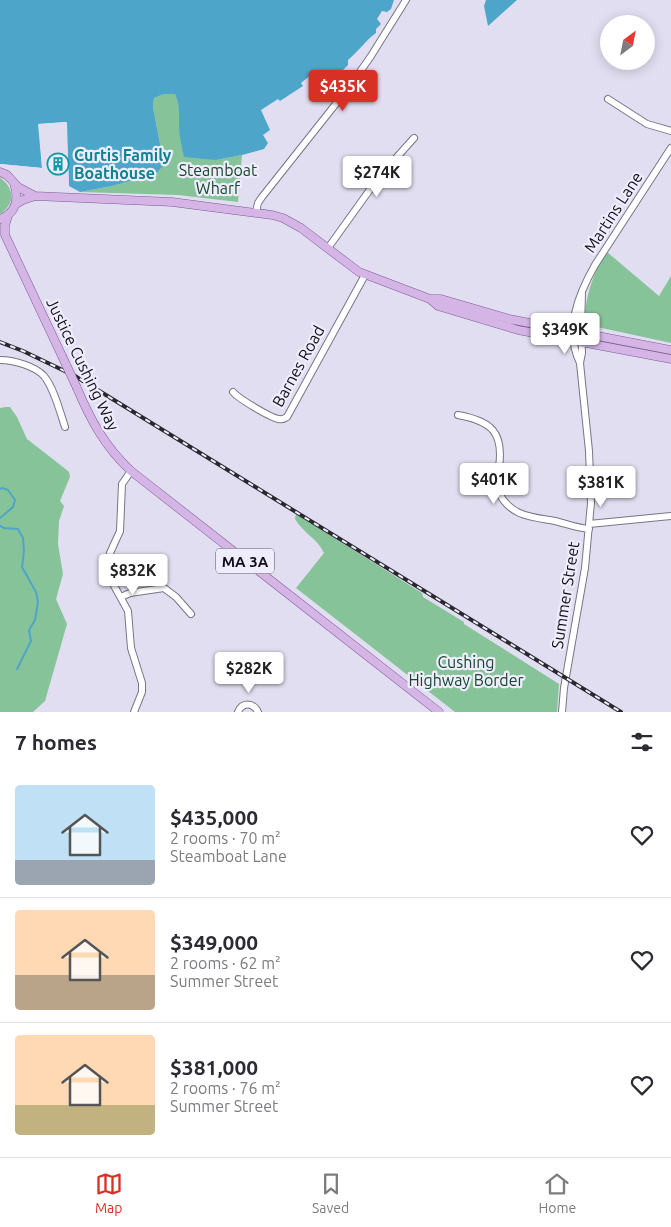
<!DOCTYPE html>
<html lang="en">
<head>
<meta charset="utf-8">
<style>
  :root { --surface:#fff; --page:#f7f7f7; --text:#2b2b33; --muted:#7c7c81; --line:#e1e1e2; --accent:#d93025 }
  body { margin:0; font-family:Ubuntu,sans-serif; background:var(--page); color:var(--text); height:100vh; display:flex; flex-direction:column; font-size:19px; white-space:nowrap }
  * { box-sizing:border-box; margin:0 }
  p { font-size:16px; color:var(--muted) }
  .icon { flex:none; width:28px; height:28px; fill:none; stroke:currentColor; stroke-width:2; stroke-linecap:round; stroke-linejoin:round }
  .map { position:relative; height:712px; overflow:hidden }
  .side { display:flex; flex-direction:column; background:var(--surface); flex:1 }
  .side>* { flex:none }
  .needle { width:32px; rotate:32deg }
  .buttons { position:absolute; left:600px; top:15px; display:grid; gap:10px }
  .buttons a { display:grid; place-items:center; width:55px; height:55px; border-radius:50%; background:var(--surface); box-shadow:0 2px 12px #0003; font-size:25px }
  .price { position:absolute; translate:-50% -42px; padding:0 11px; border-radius:5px; background:#fff; color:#222; font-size:16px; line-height:32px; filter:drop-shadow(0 1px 2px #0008) }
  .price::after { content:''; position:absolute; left:50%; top:30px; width:15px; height:11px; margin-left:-8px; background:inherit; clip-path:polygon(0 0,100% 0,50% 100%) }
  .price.current { background:var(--accent); color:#fff }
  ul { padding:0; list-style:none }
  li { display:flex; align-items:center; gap:15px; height:125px; padding:0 15px }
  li+li { border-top:1px solid var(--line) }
  li span { display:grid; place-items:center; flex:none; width:140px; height:100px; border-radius:5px; color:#555 }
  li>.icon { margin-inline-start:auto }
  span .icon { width:60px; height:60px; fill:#fffc; stroke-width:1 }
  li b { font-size:21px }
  h2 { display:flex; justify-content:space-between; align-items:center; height:60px; padding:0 15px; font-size:21px }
  .menu { display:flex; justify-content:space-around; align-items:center; height:70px; border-top:1px solid var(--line); background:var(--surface); font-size:14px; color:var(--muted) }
  .menu a { display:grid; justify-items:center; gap:2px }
  .menu .current { color:var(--accent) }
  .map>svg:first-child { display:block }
  .green { fill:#87c398 }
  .water { fill:#4da6ca }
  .pier { fill:#e2def1 }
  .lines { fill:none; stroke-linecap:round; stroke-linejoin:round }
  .stream { stroke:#4da6ca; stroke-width:2 }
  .minor-casing { stroke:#787586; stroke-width:8 }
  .major-casing { stroke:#7d5a92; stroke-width:9 }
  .minor { stroke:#fff; stroke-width:6 }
  .major { stroke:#d4b5e6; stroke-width:8 }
  .rail-casing { stroke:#29282f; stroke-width:4 }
  .rail { stroke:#efecfe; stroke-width:2; stroke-dasharray:5.5; stroke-linecap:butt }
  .major-bridge-casing { stroke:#7d5a92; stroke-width:9; stroke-linecap:butt }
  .major-bridge { stroke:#d4b5e6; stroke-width:8 }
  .labels { text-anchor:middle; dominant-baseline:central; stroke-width:4.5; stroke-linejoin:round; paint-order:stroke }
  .shield { fill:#efecfe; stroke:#53515b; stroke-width:1 }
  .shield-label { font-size:15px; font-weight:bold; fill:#100f15 }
  .culture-label { font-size:16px; font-weight:bold; fill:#0d838f; stroke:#efecfe; text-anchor:start }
  .park-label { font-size:16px; fill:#154929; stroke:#efecfe }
  .street-label { font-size:16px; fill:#100f15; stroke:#efecfe }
</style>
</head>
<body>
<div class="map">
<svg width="671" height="712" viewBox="0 0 671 712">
  <rect width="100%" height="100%" fill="#e2def1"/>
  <path class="green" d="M164 94H175C181 106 179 116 179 128L216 160 242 155 238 202 178 195 80 192 112 186 156 174 164 165 153 107 154 98Z
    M0 178C15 187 15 205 0 214Z
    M607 252 659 296 671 276V343L588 325 584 322C586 296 592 274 607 252Z
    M6 407H10L17 417 27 439 63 467 69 472 70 477 60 501 64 506 59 521 58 544 63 574 56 599 67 624 45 701 33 712H0V408Z
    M296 514 422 593 423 597 464 622V624L559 684 557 712H455L296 588 324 553C317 538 303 533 295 519Z"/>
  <path class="water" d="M0 0H394L391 9 387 12 382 11 377 19 381 24 376 29V33C365 41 359 51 348 60V65L341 72 323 78 317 70 301 83 303 86 280 101 278 99 261 110 270 130 263 135 268 143 264 149 242 155 216 160 184 157C182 147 179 136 179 125 179 114 180 105 175 94H164L154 98 153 107 164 165 156 174 112 186 80 192 69 186 66 122 39 124 42 168 0 164Z
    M486 0H517L488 26 484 6Z"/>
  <path class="pier" d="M67 122 69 189 66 187 64 125 41 126 43 170 0 166V164L42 168 38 124Z"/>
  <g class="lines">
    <path class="stream" d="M0 489 2 488 8 490 15 500 13 507 0 518
      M0 526 4 528 18 529 23 538 24 551 22 567 36 592 38 602 35 620 29 630 31 641 17 669"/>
    <g class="minor-casing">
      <path id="minor" d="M608 99 647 124 671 131
        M256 212 258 203 262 197 350 86 371 56 406 0
        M328 248 379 177 414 138
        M0 360C13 360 35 366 44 376 54 388 60 412 65 427
        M580 363C564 330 578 295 595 265L671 148
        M233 392C239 399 271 418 279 419 283 420 283 419 287 417L365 275
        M458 415C491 421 504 432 499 467 498 475 495 485 499 493 511 517 533 517 555 521 567 524 577 528 589 529
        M131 471 122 484 120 531 110 553 108 566 112 582 128 611 131 648 142 683V692L134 712
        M589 524 671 516
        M121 597 130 593 164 588 176 597 191 614
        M238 712C242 702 253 702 258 712
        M562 712 564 688 585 568 591 503 589 451 580 363 582 353 581 327 582 293"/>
    </g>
    <g class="major-casing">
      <path id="major" d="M0 172 7 175 18 187 35 196
        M16 204 23 200 35 196 172 202 272 215 283 218 301 228 359 272 430 299H441L509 319 671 350
        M8 216 5 225V235L62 356
        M0 219C17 213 19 199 14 183
        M430 299 438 306 518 330 671 359
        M77 388C90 419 105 447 131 471L439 712"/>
    </g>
    <use href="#minor" class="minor"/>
    <use href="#major" class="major"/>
    <g class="rail-casing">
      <path id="rail" d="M0 342 23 351 75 376 621 712"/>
    </g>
    <use href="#rail" class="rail"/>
    <g class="major-bridge-casing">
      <path id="major-bridge" d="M62 356 77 388"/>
    </g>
    <use href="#major-bridge" class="major-bridge"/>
  </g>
  <defs>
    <g id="building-ring" transform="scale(1.125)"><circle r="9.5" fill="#efecfe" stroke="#0f9aa8" stroke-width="1.5"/><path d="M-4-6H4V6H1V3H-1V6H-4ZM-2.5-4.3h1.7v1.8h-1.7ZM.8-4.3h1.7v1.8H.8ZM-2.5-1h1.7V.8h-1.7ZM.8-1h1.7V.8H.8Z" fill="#0f9aa8"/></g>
  </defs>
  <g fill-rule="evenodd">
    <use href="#building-ring" x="58" y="164"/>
  </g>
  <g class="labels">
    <rect class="shield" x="216" y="548.5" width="58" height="25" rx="4"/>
    <g class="shield-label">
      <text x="245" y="561">MA 3A</text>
    </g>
    <g class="culture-label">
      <text x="74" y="155">Curtis Family<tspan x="74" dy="18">Boathouse</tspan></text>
    </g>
    <g class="park-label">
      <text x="218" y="170">Steamboat<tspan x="218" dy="18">Wharf</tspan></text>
      <text x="466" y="662">Cushing<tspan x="466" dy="18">Highway Border</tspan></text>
    </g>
    <g class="street-label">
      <text transform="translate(613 212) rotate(-57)">Martins Lane</text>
      <text transform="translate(83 364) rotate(64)">Justice Cushing Way</text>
      <text transform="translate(298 366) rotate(-61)">Barnes Road</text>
      <text transform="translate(565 595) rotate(-81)">Summer Street</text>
    </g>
  </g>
</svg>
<div class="buttons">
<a><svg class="needle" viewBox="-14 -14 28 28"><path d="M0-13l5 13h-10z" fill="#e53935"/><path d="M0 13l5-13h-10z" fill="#7c7c81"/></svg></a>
</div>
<b class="price current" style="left:343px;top:112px">$435K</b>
<b class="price" style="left:377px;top:198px">$274K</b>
<b class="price" style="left:565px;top:355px">$349K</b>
<b class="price" style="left:494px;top:505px">$401K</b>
<b class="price" style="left:601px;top:508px">$381K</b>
<b class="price" style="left:133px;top:596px">$832K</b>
<b class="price" style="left:249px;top:694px">$282K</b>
</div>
<section class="side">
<h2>7 homes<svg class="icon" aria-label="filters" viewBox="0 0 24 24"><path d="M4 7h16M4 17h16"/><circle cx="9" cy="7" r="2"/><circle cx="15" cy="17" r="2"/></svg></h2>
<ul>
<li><span style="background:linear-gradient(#bfe0f5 75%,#9aa5b1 0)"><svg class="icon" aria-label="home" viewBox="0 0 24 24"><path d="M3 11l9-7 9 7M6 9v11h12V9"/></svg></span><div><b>$435,000</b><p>2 rooms · 70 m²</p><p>Steamboat Lane</p></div><svg class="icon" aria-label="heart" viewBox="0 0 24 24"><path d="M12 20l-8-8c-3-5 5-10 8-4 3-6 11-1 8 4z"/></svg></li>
<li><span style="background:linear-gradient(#ffd9b3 65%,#b9a48a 0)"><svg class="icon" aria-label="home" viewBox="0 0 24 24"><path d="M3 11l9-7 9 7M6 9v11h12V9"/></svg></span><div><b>$349,000</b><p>2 rooms · 62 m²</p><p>Summer Street</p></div><svg class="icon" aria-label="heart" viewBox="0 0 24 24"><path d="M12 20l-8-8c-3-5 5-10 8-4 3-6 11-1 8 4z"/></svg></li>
<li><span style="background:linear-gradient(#ffd9b3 70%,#c2b280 0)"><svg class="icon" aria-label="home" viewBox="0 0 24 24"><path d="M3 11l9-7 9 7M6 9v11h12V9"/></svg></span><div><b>$381,000</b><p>2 rooms · 76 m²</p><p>Summer Street</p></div><svg class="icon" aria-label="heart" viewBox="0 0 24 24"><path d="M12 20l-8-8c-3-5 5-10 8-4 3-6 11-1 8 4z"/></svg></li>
</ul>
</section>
<nav class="menu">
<a class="current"><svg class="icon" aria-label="map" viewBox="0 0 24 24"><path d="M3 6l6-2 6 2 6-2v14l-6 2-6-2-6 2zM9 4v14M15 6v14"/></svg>Map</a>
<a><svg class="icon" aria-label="saved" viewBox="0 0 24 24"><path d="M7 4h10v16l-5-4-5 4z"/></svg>Saved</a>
<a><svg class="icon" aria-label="home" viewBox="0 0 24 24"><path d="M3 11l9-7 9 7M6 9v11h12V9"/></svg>Home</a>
</nav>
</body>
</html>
